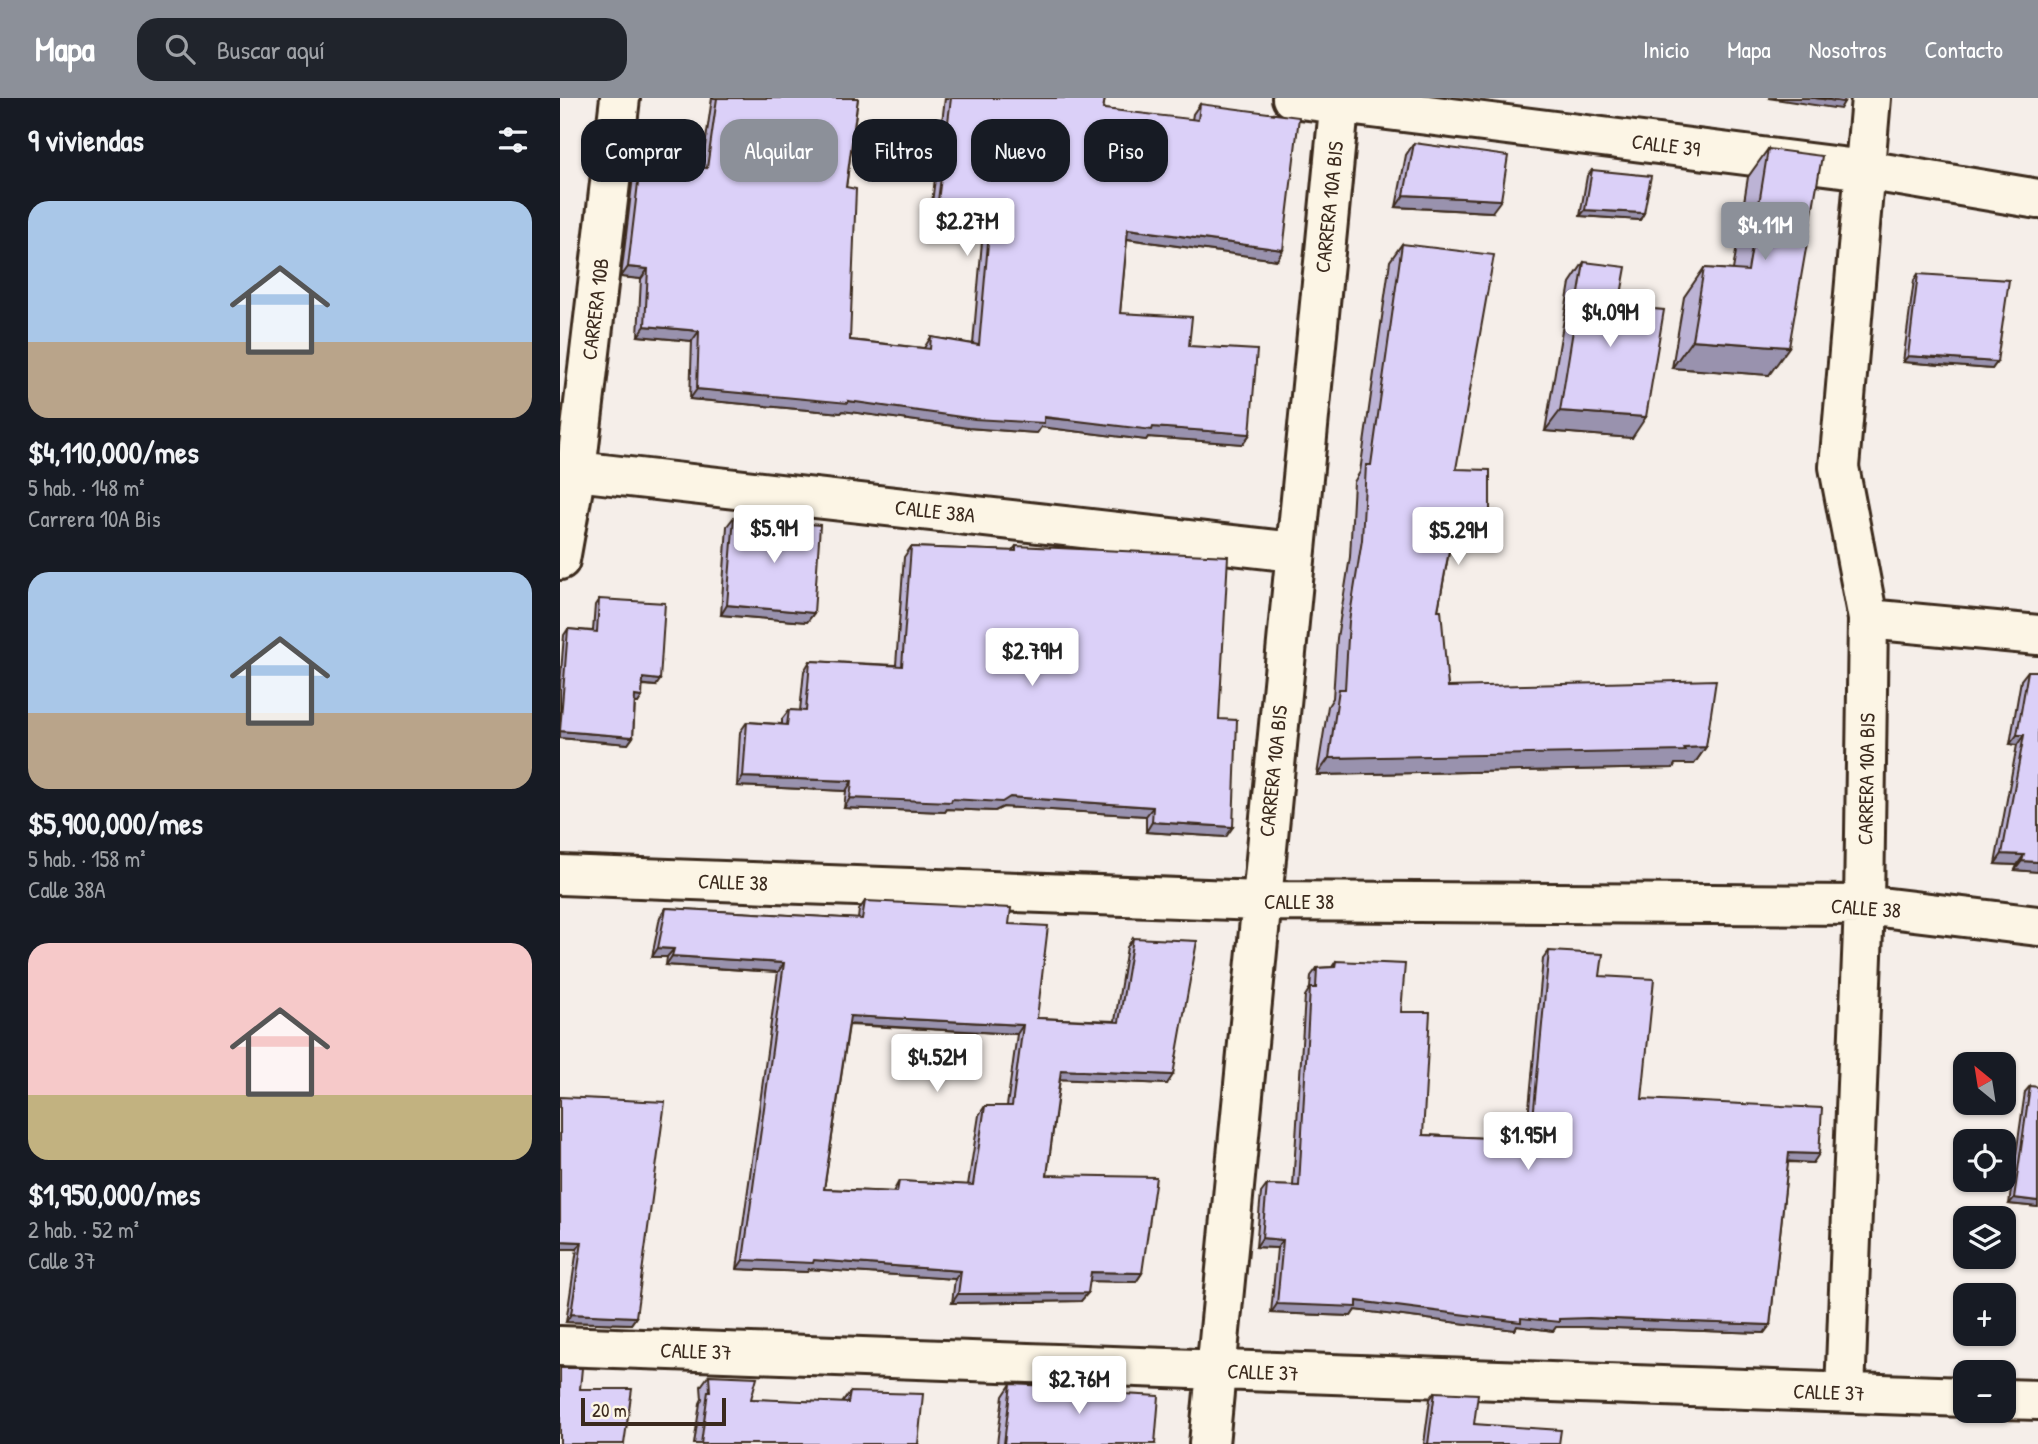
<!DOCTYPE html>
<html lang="es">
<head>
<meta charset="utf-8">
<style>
  :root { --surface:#171b24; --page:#20242c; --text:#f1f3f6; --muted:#9ea1a6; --accent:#8c9099 }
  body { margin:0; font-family:"Patrick Hand",sans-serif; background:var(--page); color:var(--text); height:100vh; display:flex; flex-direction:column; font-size:26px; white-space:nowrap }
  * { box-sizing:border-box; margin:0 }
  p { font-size:23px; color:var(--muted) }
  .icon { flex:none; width:38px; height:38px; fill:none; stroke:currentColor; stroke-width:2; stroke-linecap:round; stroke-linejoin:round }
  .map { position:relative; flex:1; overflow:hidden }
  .details { display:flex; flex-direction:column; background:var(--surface); width:560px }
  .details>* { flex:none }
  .hud { position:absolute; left:21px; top:21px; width:665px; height:63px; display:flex; gap:14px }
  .needle { width:46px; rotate:330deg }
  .controls { position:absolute; left:1393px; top:954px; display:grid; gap:14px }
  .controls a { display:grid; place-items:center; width:63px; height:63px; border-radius:14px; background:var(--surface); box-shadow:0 2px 5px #0004; font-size:35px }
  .scale { position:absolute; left:21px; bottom:18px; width:145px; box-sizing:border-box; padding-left:7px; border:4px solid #3b2a1e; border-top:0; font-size:19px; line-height:24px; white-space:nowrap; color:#3b2a1e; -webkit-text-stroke:5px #fcf5e5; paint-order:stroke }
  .price { position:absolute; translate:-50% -60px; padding:0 16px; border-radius:7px; background:#fff; color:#222; font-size:23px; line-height:46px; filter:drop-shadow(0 2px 4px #0008) }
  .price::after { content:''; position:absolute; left:50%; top:42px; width:21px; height:16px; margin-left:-10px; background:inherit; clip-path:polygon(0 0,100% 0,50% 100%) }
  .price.current { background:var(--accent); color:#fff }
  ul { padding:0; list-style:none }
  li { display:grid; align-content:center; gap:14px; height:371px; padding:0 28px }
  li span { display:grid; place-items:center; height:217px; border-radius:21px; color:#555 }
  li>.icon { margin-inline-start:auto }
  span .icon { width:126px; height:126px; fill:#fffc; stroke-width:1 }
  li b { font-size:30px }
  h2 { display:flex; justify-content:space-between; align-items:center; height:84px; padding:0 28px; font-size:30px }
  .pill { padding:0 24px; border-radius:21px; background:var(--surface); box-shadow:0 2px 5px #0004; font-size:24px; line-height:63px }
  .pill.current { background:var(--accent); color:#fff }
  header { display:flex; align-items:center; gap:42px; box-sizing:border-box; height:98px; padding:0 35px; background:var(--accent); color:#fff }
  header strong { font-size:33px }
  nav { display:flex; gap:38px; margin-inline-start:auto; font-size:24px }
  .search { width:490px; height:63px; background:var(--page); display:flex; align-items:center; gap:18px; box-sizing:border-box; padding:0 24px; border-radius:21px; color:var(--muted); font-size:26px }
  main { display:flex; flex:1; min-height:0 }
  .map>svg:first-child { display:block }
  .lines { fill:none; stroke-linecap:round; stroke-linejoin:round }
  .minor-casing { stroke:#3b2a1e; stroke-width:44 }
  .minor { stroke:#fcf5e5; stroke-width:38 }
  .wall { fill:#bcb3d5; stroke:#3b2a1e; stroke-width:2; fill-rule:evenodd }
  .shaded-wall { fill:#9992ae; stroke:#3b2a1e; stroke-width:2 }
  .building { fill:#dbd0f8; stroke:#3b2a1e; stroke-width:2; fill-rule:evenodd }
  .labels { text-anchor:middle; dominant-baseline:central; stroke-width:6; stroke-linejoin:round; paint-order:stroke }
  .street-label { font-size:21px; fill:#3b2a1e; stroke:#fcf5e5 }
</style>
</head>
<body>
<header>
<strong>Mapa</strong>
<div class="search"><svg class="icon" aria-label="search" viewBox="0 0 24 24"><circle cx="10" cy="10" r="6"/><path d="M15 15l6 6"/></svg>Buscar aquí</div>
<nav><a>Inicio</a><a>Mapa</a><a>Nosotros</a><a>Contacto</a></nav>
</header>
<main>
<section class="details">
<h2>9 viviendas<svg class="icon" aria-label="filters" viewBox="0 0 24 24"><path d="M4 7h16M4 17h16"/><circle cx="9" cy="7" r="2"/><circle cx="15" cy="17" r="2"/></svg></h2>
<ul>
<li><span style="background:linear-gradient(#a9c7e8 65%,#b9a48a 0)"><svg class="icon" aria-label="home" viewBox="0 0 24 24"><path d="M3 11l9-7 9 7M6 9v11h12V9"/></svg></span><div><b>$4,110,000/mes</b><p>5 hab. · 148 m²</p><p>Carrera 10A Bis</p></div></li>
<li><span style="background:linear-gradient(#a9c7e8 65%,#b9a48a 0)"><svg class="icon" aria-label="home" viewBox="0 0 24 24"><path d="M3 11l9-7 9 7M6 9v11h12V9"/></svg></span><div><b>$5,900,000/mes</b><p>5 hab. · 158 m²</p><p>Calle 38A</p></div></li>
<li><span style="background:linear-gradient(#f6c9c9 70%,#c2b280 0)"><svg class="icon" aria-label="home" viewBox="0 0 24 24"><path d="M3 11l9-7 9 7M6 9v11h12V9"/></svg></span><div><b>$1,950,000/mes</b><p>2 hab. · 52 m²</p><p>Calle 37</p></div></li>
</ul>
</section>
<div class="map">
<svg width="1478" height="1346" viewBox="0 0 1478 1346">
  <rect width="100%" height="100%" fill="#f5eee9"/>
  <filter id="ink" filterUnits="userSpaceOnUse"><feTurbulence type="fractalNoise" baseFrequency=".0143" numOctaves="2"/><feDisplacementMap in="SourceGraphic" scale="14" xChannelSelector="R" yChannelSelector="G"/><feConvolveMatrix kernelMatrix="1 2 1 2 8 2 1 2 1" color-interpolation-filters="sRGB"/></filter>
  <g filter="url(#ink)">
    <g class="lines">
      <g class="minor-casing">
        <path id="minor" d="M732 0 1305 72 1478 101
          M16 373 735 454
          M0 462 16 373 60 0
          M1308 521 1478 537
          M0 777 700 803 1304 807 1478 828
          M0 1248 1405 1299
          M1285 1294 1304 807 1308 521 1279 369 1311 0
          M1444 1301 1478 1302
          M649 1346 780 0"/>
      </g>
      <use href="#minor" class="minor"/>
    </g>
    <path class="wall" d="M152 0H298L286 89 290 242 364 250 371 239 413 246 424 121 371 113 385 0H545L543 11 632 22 633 16 640 6 717 162 567 141 560 215 629 248 690 336 683 346 588 339 586 342 481 329 477 335 408 330 283 313 281 315 130 301 132 243 78 238 81 181 61 179 74 70 81 60 142 69Z
      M854 45 932 114 836 109 846 57Z
      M1208 51 1209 277 1112 270 1124 199 1144 170 1173 172 1188 79Z
      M1032 72 1084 115 1080 122 1020 118 1027 78Z
      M842 146 896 371 930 432 918 448H890L878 512 888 589 1146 649 1134 666H1115L1113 670 757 677 768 608 773 600 777 540 790 459 794 384 800 374 830 163Z
      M1024 164 1059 208 1072 340 985 333 1010 185Z
      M1358 176 1437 264 1432 271 1343 264 1354 182Z
      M174 419 254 515 247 524 161 517 167 428Z
      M456 448 659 621 666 739 586 734V718L443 709 435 713 387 711 385 714 284 710 286 693 177 688 180 634 187 624 222 626V621L229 612 240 613 244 573 250 563 336 567 344 459 351 449 452 453Z
      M39 501 96 588 83 587 78 605H75L73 639 68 646 0 640V587L4 537 8 531 33 533 35 507Z
      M1468 573H1478V774L1455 772 1457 767 1435 766 1457 647 1450 646 1461 582Z
      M305 803 449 826 477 920 555 923 567 849 573 840 607 986 500 981 487 1077 582 1175 576 1184 529 1183 521 1203 392 1205 395 1181 249 1171 247 1174 177 1171 218 874 106 867 107 859H92L100 819 106 810 298 821 299 812ZM289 927 457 936 447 1008H425L419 1017 408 1087 339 1083 333 1094 264 1091Z
      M989 853 1040 878 1082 1001 1253 1065 1228 1064 1210 1227 1204 1235 1023 1229H996L993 1233 957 1228 955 1232 795 1212 791 1218 711 1215 717 1150 696 1149 701 1095 707 1087 733 1088 745 898 750 890 751 878 757 870 772 869 776 863 841 914 863 1037 966 1042 983 861Z
      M1470 988 1478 1109 1449 1106 1465 994Z
      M0 999 76 1219 71 1226 6 1224 17 1151H0Z
      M149 1277 191 1301 282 1305 290 1294 358 1346H134L140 1305 142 1301 141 1288Z
      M451 1286 563 1296 595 1346H437L443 1298Z
      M875 1294 914 1326 999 1346H864L870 1301Z"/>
    <path class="shaded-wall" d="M1208 0H1255L1284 4 1280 11Z
      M844 97 941 102 932 114 836 109Z
      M378 103 431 111 424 121 371 113Z
      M1025 112 1084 115 1080 122 1020 118Z
      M568 131 723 152 717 162 561 140Z
      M68 169 88 171 81 181 61 179Z
      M85 228 139 233 132 243 78 238Z
      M1132 242 1229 249 1209 277 1112 270Z
      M1348 258 1437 264 1432 271 1343 264Z
      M137 291 288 303 593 329 690 336 683 346 588 339 586 342 481 329 477 335 408 330 283 313 281 315 130 301Z
      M1000 313 1086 319 1072 340 985 333Z
      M893 431 930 432 918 448H882Z
      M167 507 254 515 247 524 161 517Z
      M83 580 100 582 96 588 78 586Z
      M75 598 82 599 78 605 71 604Z
      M0 633 73 639 68 646 0 640Z
      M1457 637H1464L1457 647 1450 646Z
      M1146 649 1134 666H1115L1113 670 757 677 769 660Z
      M183 679 292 683 286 693 177 688Z
      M450 699 593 709 586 718 443 709 435 713 387 711 385 714 284 710 290 700 392 701Z
      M592 724 673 729 666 739 586 734Z
      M1442 756 1464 757 1457 767 1435 766Z
      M1462 763 1478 764V774L1455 772Z
      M98 850 114 851 107 859H92Z
      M112 858 224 865 218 874 106 867Z
      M290 918 463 927 457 936 284 926Z
      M501 972 613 977 607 986 495 981Z
      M1229 1055 1259 1056 1253 1065 1223 1063Z
      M1454 1100 1478 1103V1109L1449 1106Z
      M702 1140 723 1142 717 1150 696 1149Z
      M0 1143 22 1144 17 1151H0Z
      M183 1162H254L401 1173 395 1181 249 1171 247 1174 177 1171Z
      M531 1174 582 1175 576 1184 525 1183Z
      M528 1195 521 1203 392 1205 398 1196Z
      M797 1203 961 1220H1029L1210 1227 1204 1235 1023 1229H996L993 1233 957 1228 955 1232 795 1212 791 1218 711 1215 717 1206Z
      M11 1216 76 1219 71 1226 6 1224Z"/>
    <path class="building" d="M157 0H298L286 89 296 91 290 242 370 251 371 239 419 247 431 111 378 103 391 0H545L543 11 638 22 640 6 739 19 723 152 568 131 560 215 632 219 629 248 697 252 690 336 593 329 592 332 484 319V325L415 321 288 303V305L137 291 139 233 85 228 88 171 68 169 81 60 147 70Z
      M1255 0H1285L1284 4Z
      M854 45 948 58 941 102 844 97Z
      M1208 51 1262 58 1229 249 1132 242 1144 170 1188 173Z
      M1032 72 1091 78 1084 115 1025 112Z
      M842 146 934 157 896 371 930 372V432L893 431 878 512H881L888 589 1156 582 1146 649 1124 650 1125 653 769 660 779 591H785L789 523 802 442 806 367H811Z
      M1024 164 1066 169 1059 208 1104 212 1086 319 1000 313Z
      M1358 176 1449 182 1437 264 1348 258Z
      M174 419 260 427 254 515 167 507Z
      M456 448 668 458 659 621 677 622 673 729 592 724 593 709 450 699 442 704 392 701 391 704 290 700 292 683 183 679 187 624 227 627 229 612 246 613 250 563 342 568 351 449 456 453Z
      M39 501 105 505 100 582 83 580 82 599 75 598 73 639 0 633 8 531 37 534Z
      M1468 573H1478V764L1462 763 1464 757 1442 756 1464 637H1457Z
      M305 803 451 810 449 826 488 828 477 920 559 924 573 840 637 843 613 977 501 972 487 1077 596 1079 582 1175 531 1174 528 1195 398 1196 401 1173 254 1162 253 1165 183 1162 224 865 112 858 114 851 98 850 106 810 302 821ZM290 918 463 927 452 1008H425L413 1087 339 1083 337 1094 264 1091Z
      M989 853 1043 856 1040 878 1094 881 1082 1001 1262 1010 1259 1056 1229 1055 1210 1227 1029 1220 999 1221V1224L961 1220V1224L797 1203V1209L717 1206 723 1142 702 1140 707 1087 739 1088 750 890H756L757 870 775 869 776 863 845 866 841 914H870L863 1037 971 1042Z
      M1470 988 1478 989V1103L1454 1100Z
      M0 999 105 1004 76 1219 11 1216 22 1144 0 1143Z
      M0 1270H22L20 1291H72L64 1346H0Z
      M149 1277 197 1279 191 1301 288 1305 290 1294 363 1296 358 1346H141L148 1293H150Z
      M451 1286 563 1292V1296L599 1298 595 1346H444Z
      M875 1294 918 1296 914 1326 1001 1332 999 1346H868Z"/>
  </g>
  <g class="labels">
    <g class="street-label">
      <text transform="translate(1106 47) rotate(7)">CALLE 39</text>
      <text transform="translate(769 109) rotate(-84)">CARRERA 10A BIS</text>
      <text transform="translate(35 211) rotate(-83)">CARRERA 10B</text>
      <text transform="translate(375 413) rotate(6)">CALLE 38A</text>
      <text transform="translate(713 673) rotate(-84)">CARRERA 10A BIS</text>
      <text transform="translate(1306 681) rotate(-89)">CARRERA 10A BIS</text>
      <text transform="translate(173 784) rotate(2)">CALLE 38</text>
      <text x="739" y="803">CALLE 38</text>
      <text transform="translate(1306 810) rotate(4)">CALLE 38</text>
      <text transform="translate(136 1253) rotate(2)">CALLE 37</text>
      <text transform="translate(703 1274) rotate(2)">CALLE 37</text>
      <text transform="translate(1269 1294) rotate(2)">CALLE 37</text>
    </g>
  </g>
</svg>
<div class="controls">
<a><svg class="needle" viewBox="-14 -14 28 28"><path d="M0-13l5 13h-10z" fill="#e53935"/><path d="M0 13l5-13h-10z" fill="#9ea1a6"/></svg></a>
<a><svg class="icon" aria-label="locate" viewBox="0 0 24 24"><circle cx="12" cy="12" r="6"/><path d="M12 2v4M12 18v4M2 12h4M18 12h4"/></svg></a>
<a><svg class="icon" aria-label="layers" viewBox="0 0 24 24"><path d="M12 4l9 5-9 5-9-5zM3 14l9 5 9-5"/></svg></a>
<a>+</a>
<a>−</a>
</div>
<div class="scale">20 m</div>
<b class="price" style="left:407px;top:160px">$2.27M</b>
<b class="price current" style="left:1205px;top:164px">$4.11M</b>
<b class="price" style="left:1050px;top:251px">$4.09M</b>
<b class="price" style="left:214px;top:467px">$5.9M</b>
<b class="price" style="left:898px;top:469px">$5.29M</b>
<b class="price" style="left:472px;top:590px">$2.79M</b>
<b class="price" style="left:377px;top:996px">$4.52M</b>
<b class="price" style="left:968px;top:1074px">$1.95M</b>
<b class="price" style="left:519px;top:1318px">$2.76M</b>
<div class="hud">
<a class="pill">Comprar</a>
<a class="pill current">Alquilar</a>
<a class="pill">Filtros</a>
<a class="pill">Nuevo</a>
<a class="pill">Piso</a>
</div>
</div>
</main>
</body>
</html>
